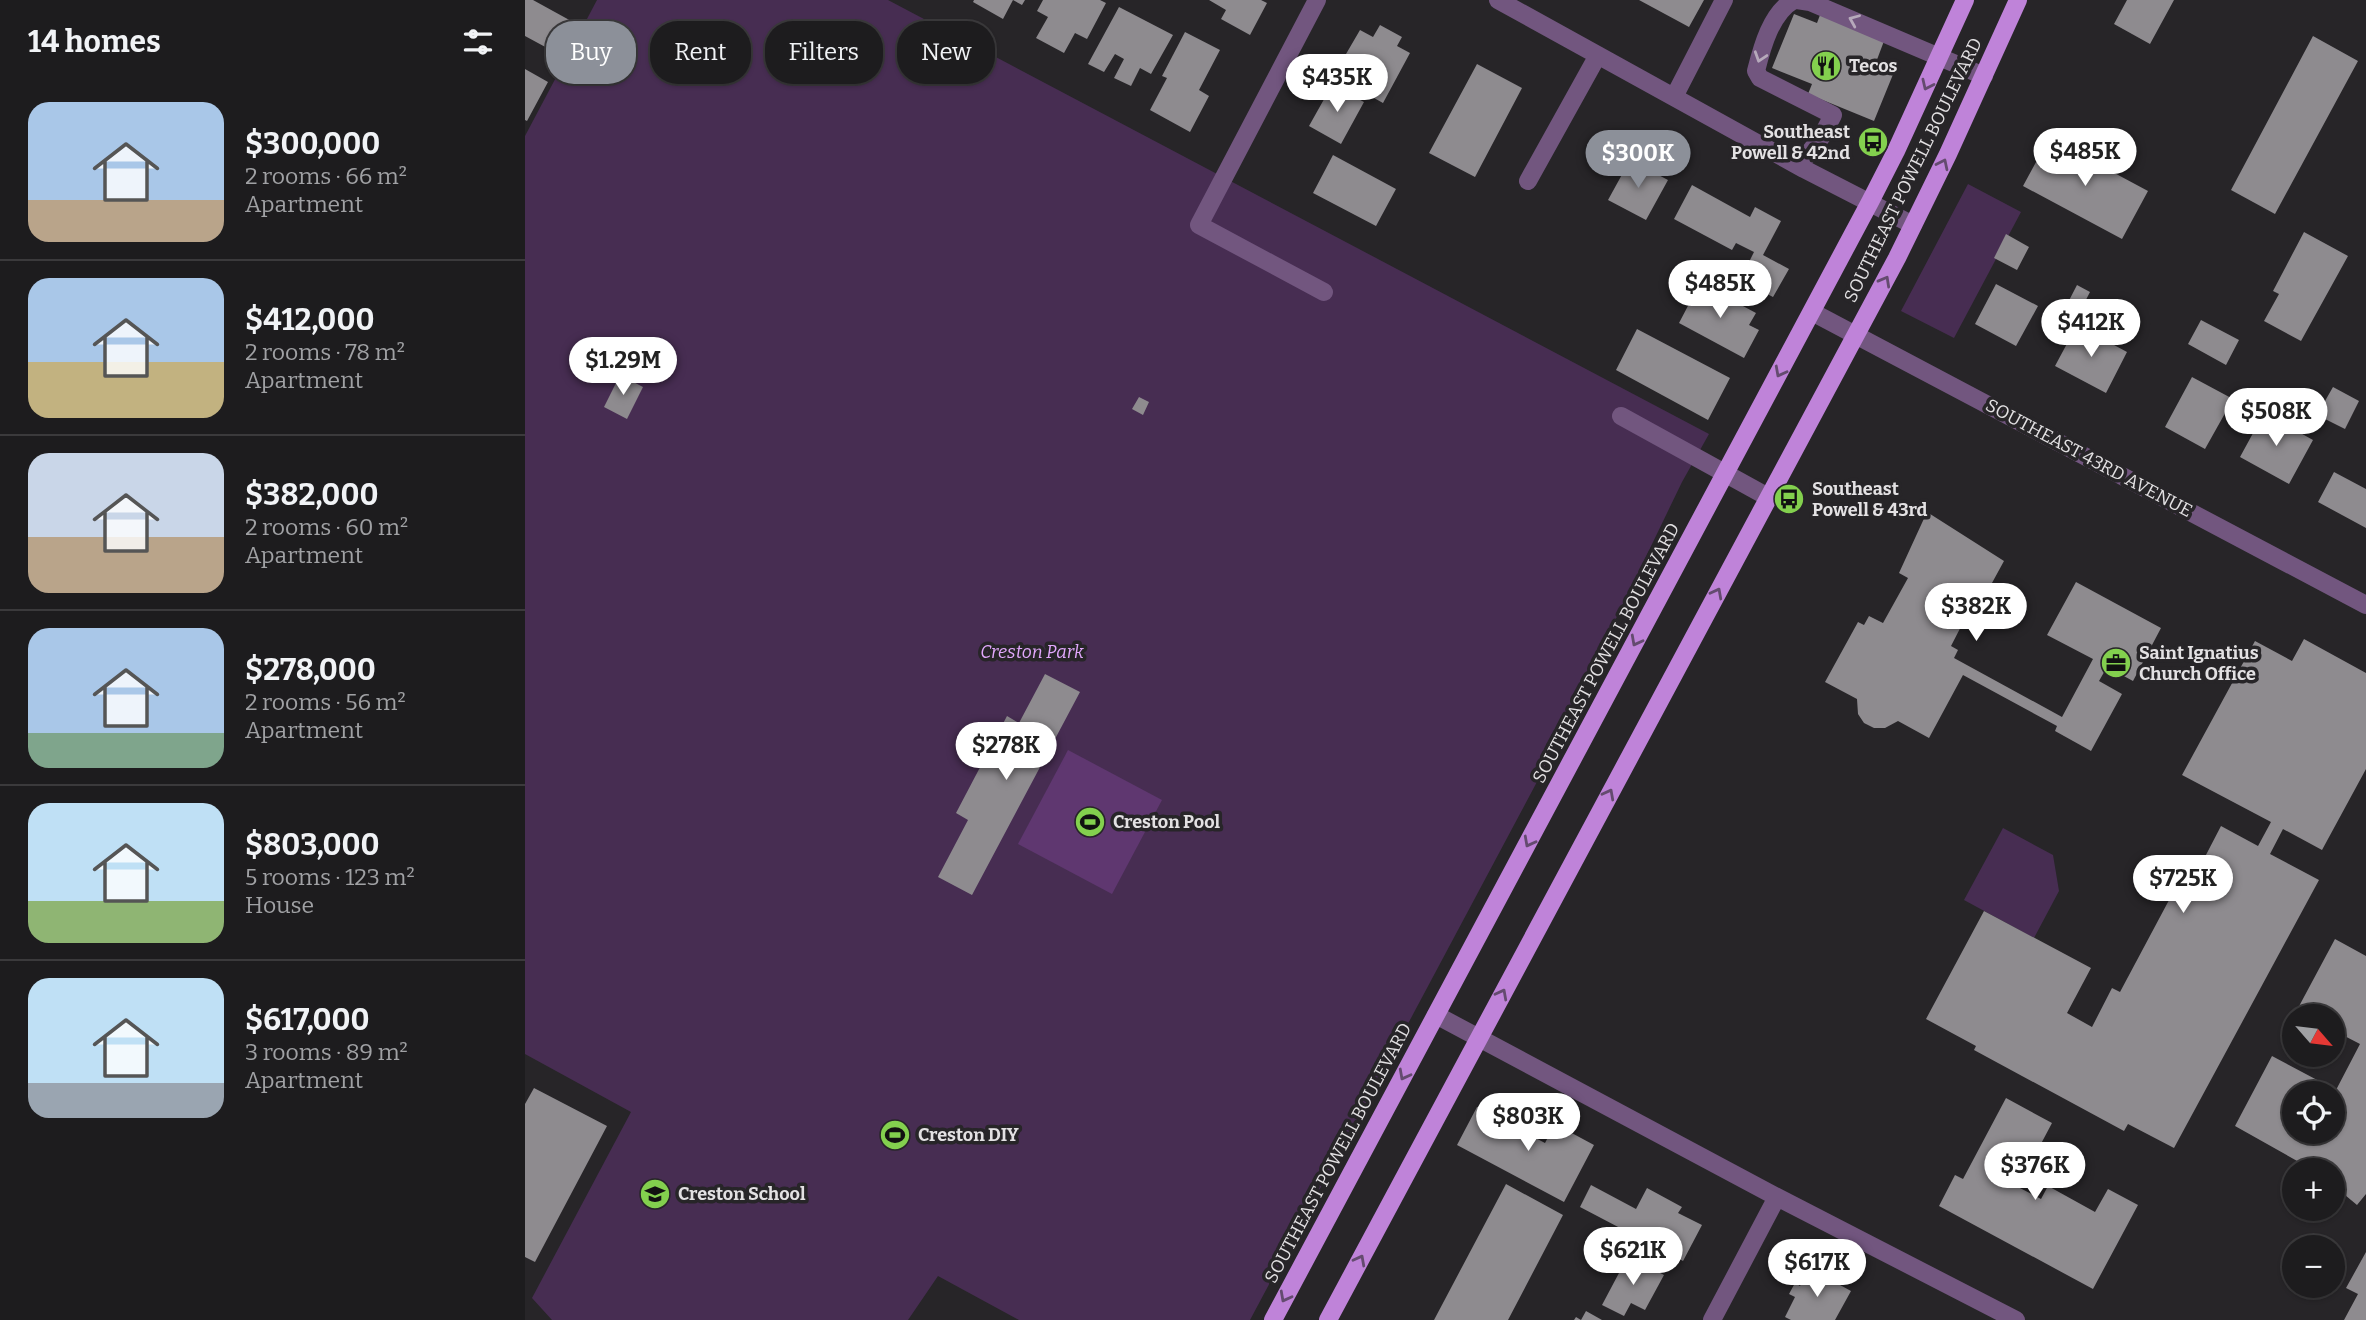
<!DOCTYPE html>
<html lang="en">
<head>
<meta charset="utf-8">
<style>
  :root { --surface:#1d1c1e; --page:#2a292b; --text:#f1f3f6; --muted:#a0a1a4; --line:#3b3a3c; --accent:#8c9099 }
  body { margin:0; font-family:Bitter,serif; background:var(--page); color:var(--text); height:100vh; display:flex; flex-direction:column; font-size:26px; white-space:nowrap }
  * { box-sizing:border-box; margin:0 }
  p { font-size:23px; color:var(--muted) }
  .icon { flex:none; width:38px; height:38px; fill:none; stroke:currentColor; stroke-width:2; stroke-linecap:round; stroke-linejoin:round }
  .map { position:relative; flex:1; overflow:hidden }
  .details { display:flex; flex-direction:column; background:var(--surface); width:525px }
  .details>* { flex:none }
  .guide { position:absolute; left:21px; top:21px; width:665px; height:63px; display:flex; gap:14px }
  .needle { width:46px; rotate:118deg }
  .buttons { position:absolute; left:1757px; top:1004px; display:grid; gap:14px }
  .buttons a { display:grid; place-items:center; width:63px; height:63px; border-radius:50%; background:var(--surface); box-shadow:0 2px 5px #0004,0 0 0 2px var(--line); font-size:35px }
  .price { position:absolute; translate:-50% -60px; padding:0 16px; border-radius:24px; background:#fff; color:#222; font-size:23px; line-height:46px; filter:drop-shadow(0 2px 4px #0008) }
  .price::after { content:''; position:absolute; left:50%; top:42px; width:21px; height:16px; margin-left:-10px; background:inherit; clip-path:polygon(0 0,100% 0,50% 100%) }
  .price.selected { background:var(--accent); color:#fff }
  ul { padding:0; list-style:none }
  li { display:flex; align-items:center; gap:21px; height:175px; padding:0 28px }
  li+li { border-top:2px solid var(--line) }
  li span { display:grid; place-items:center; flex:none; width:196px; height:140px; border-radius:21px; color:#555 }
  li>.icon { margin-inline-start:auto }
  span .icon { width:84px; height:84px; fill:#fffc; stroke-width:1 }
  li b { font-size:30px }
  h2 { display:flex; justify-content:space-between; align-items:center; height:84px; padding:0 28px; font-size:30px }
  .tag { padding:0 24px; border-radius:28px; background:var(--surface); box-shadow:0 2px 5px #0004,0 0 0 2px var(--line); font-size:24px; line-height:63px }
  .tag.selected { background:var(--accent); color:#fff }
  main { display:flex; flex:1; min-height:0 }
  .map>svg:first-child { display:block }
  .green { fill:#472d52 }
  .water { fill:#5f3770 }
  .building { fill:#8e8b8f; fill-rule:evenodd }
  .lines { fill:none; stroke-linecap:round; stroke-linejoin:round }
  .minor { stroke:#72567f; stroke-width:18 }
  .major { stroke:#bf83d9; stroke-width:18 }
  .oneway { stroke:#b6a9bb }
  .oneway2 { stroke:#644b6f }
  .labels { text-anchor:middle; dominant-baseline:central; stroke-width:7; stroke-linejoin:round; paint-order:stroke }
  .poi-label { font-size:18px; font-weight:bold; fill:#e3e1e3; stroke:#272528; text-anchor:start }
  .street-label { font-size:18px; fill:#e3e1e3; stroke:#272528 }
  .park-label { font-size:18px; font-style:italic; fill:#e2a8fd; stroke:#272528 }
</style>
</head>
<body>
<main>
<section class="details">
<h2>14 homes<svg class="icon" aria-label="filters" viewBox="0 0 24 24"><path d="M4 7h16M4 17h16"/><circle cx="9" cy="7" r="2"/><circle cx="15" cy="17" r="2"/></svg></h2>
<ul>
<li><span style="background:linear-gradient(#a9c7e8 70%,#b9a48a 0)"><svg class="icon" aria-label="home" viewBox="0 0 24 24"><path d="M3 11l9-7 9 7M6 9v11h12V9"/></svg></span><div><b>$300,000</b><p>2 rooms · 66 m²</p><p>Apartment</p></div></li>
<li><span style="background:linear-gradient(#a9c7e8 60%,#c2b280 0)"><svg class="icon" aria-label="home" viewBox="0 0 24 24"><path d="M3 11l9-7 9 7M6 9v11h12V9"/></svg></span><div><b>$412,000</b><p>2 rooms · 78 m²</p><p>Apartment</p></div></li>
<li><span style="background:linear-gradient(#c9d6e8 60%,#b9a48a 0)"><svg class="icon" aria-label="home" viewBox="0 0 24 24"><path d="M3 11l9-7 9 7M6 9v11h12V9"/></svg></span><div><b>$382,000</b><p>2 rooms · 60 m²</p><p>Apartment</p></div></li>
<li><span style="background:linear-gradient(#a9c7e8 75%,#7fa58c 0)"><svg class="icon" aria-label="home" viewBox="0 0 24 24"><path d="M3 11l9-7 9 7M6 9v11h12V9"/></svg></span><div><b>$278,000</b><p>2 rooms · 56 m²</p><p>Apartment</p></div></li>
<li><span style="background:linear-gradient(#bfe0f5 70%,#8fb573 0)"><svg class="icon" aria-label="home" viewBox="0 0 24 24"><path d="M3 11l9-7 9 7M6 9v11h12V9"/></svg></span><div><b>$803,000</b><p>5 rooms · 123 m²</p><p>House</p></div></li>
<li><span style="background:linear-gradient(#bfe0f5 75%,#9aa5b1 0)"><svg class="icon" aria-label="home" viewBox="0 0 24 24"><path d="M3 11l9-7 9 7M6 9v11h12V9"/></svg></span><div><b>$617,000</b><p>3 rooms · 89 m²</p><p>Apartment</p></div></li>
</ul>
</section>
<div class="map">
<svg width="1841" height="1320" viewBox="0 0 1841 1320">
  <rect width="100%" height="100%" fill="#272528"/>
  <path class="green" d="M72 0H363L1184 434 1157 482 1014 778 725 1320H494L413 1276 383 1320H27L7 1298 106 1112 0 1054V136Z
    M1443 184 1496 212 1429 338 1376 311Z
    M1478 828 1528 855 1534 891 1509 938 1439 900Z"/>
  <path class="water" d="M543 750 637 800 587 894 493 844Z"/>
  <path class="building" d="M0 0H8L48 22 40 37 32 33 24 49 0 36Z
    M449 0H500L497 5 488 0 478 19 448 2Z
    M518 0H575L581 3 562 39 550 33 539 53 511 38 523 17 512 11Z
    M684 0H736L742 3 725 35 696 19 701 10Z
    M1114 0H1179L1164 27Z
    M1602 0H1649L1625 44 1589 24Z
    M594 7 648 35 626 74 615 68 606 86 589 78 599 59 590 54 579 72 563 64Z
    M1269 14 1292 23 1295 15 1359 41 1350 65 1369 72 1349 121 1283 94 1287 84 1247 68Z
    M855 25 877 37 872 46 885 53 858 103 840 93 845 83 814 66 835 30 848 37Z
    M660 32 695 50 674 90 684 96 665 132 625 110 642 78 637 76Z
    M1788 36 1833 61 1750 214 1706 190Z
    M952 64 997 88 950 177 904 153Z
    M0 69 23 82 2 121 0 120Z
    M807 85 839 102 816 144 784 126Z
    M1524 138 1623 191 1597 239 1498 186Z
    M808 155 871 189 851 226 788 193Z
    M1105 160 1143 180 1121 220 1083 200Z
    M1167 185 1225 217 1230 207 1256 221 1238 255 1264 269 1248 297 1215 280 1229 252 1211 243 1207 250 1149 219Z
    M1779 232 1823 256 1776 341 1739 321 1754 294 1748 291Z
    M1481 234 1504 247 1492 270 1469 258Z
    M1175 283 1231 313 1224 325 1234 330 1219 358 1154 323Z
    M1471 284 1513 306 1491 346 1450 324Z
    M1552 285 1565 292 1549 323 1536 316Z
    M1676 320 1714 340 1701 365 1663 344Z
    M1552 325 1602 352 1581 393 1530 366Z
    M1112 329 1205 378 1183 420 1091 370Z
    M95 375 118 387 102 419 79 407Z
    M1667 377 1708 399 1680 449 1640 427Z
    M1808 387 1834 401 1820 429 1792 415Z
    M614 397 624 402 618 415 607 409Z
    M1739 413 1788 440 1764 484 1715 457Z
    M1809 472 1841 489V528L1793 502Z
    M1402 512 1479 561 1450 614 1444 611 1426 646 1433 650 1429 658 1537 717 1568 659 1522 635 1551 582 1636 628 1608 681 1582 667 1574 681 1597 694 1566 751 1530 731 1532 726 1438 675 1404 738 1373 721 1360 728H1349L1339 723 1333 714 1332 699 1300 682 1333 622 1339 625 1344 616 1358 623 1383 578 1374 573Z
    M1779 639 1841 673V769L1797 850 1758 829 1745 854 1794 880 1649 1148 1603 1124 1599 1131 1449 1050 1451 1046 1401 1019 1459 911 1566 968 1542 1013 1567 1027 1587 988 1595 992 1659 872 1669 878 1696 826 1733 846 1746 822 1657 775 1730 641 1767 661Z
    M520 674 555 692 447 895 413 877 443 820 431 813 482 716 494 723Z
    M1810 939 1841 956V1194L1832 1205 1808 1185V1171H1790L1710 1126 1747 1056 1811 1090 1835 1044 1808 1030V1017H1784L1772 1010ZM1769 1094H1808V1132H1769Z
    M9 1088 82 1126 10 1262 0 1257V1104Z
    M1481 1098 1527 1123 1493 1187 1516 1199 1523 1186 1570 1212 1583 1189 1613 1205 1568 1289 1414 1206 1430 1175 1438 1179Z
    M952 1107 1020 1143 1030 1124 1069 1145 1039 1202 932 1145Z
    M981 1184 1038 1215 983 1320H909Z
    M1066 1185 1111 1209 1122 1188 1157 1207 1153 1213 1177 1225 1158 1261 1055 1207Z
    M1841 1252V1320H1819L1833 1294 1821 1288Z
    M1103 1256 1139 1275 1120 1310 1106 1303 1099 1316 1077 1305Z
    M1284 1268 1326 1291 1310 1320H1266L1260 1317 1270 1297 1264 1294 1270 1283 1275 1286Z
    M1061 1311 1077 1320H1049L1051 1317 1056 1320Z"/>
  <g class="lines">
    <path class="minor" d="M792 0 674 225 799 292
      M973 0 1279 169 1388 225
      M1269 0C1246 13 1237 47 1231 71L1235 78 1308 115 1297 136 1274 166
      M1272 0 1285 2 1459 76
      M1149 97 1199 0
      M1003 181 1073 55
      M1287 312 1841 605
      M1096 416 1243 497
      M911 1015 1252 1197 1491 1320
      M1187 1320 1252 1197"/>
    <path class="major" d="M748 1320 1345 202 1371 151 1440 0
      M803 1320 1372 258 1423 154 1493 0"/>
  </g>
  <defs><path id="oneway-chevron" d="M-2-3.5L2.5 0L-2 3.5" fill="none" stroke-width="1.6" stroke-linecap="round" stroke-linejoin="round" transform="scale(1.75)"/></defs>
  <g class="oneway">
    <use href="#oneway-chevron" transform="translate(1329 20) rotate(-157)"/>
    <use href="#oneway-chevron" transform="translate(1235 57) rotate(108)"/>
  </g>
  <g class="oneway2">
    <use href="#oneway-chevron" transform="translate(1402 85) rotate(115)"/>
    <use href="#oneway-chevron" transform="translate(1418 164) rotate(-64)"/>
    <use href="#oneway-chevron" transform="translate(1360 281) rotate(-61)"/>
    <use href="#oneway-chevron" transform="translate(1255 372) rotate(118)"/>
    <use href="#oneway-chevron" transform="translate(1192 593) rotate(-62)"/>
    <use href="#oneway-chevron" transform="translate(1111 641) rotate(118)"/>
    <use href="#oneway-chevron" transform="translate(1084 794) rotate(-62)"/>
    <use href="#oneway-chevron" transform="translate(1004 842) rotate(118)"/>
    <use href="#oneway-chevron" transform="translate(977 994) rotate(-62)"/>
    <use href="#oneway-chevron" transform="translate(879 1075) rotate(118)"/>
    <use href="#oneway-chevron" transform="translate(835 1260) rotate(-62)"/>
    <use href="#oneway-chevron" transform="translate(760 1297) rotate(118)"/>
  </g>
  <defs>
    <g id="restaurant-disc" transform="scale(1.575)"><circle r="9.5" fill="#83d04e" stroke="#272528"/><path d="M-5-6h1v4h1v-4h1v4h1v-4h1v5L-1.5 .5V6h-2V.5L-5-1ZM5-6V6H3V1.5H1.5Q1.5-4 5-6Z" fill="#111"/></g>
    <g id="bus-disc" transform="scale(1.575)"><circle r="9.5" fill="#83d04e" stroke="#272528"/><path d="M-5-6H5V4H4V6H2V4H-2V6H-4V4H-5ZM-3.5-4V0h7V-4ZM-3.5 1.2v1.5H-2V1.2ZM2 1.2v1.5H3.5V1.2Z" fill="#111"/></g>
    <g id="office-disc" transform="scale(1.575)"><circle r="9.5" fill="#83d04e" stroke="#272528"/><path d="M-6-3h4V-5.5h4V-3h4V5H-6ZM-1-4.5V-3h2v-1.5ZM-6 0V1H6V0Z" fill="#111"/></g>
    <g id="stadium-disc" transform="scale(1.575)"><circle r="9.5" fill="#83d04e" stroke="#272528"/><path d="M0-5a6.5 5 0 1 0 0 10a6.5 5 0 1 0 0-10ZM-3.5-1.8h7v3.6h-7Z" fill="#111"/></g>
    <g id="school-disc" transform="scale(1.575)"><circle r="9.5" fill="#83d04e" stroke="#272528"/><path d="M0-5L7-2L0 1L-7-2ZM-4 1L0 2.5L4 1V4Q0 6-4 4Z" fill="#111"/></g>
  </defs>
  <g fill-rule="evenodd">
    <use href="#restaurant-disc" x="1301" y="66"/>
    <use href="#bus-disc" x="1348" y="142"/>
    <use href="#bus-disc" x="1264" y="499"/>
    <use href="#office-disc" x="1591" y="663"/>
    <use href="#stadium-disc" x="565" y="822"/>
    <use href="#stadium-disc" x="370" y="1135"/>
    <use href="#school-disc" x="130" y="1194"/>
  </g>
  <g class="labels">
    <g class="poi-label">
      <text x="1324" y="66">Tecos</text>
      <text x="1325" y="132" text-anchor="end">Southeast<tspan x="1325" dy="21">Powell &amp; 42nd</tspan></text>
      <text x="1287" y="489">Southeast<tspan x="1287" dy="21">Powell &amp; 43rd</tspan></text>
      <text x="1614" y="653">Saint Ignatius<tspan x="1614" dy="21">Church Office</tspan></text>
      <text x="588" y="822">Creston Pool</text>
      <text x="393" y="1135">Creston DIY</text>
      <text x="153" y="1194">Creston School</text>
    </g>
    <g class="street-label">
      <text transform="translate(1388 170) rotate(-64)">SOUTHEAST POWELL BOULEVARD</text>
      <text transform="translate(1564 458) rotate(28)">SOUTHEAST 43RD AVENUE</text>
      <text transform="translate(1081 653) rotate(-62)">SOUTHEAST POWELL BOULEVARD</text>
      <text transform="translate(813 1153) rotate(-62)">SOUTHEAST POWELL BOULEVARD</text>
    </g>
    <g class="park-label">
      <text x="507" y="652">Creston Park</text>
    </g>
  </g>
</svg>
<div class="buttons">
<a><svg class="needle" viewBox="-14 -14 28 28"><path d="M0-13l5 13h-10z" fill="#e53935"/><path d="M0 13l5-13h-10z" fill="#a0a1a4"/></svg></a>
<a><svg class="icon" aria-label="locate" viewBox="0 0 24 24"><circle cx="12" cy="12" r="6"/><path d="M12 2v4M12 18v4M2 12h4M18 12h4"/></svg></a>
<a>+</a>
<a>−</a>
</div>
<b class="price" style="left:812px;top:114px">$435K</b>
<b class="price" style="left:1560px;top:188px">$485K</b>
<b class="price selected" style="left:1113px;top:190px">$300K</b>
<b class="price" style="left:1195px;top:320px">$485K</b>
<b class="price" style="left:1566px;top:359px">$412K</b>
<b class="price" style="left:98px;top:397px">$1.29M</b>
<b class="price" style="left:1751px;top:448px">$508K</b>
<b class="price" style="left:1451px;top:643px">$382K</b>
<b class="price" style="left:481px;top:782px">$278K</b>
<b class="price" style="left:1658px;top:915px">$725K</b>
<b class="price" style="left:1003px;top:1153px">$803K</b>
<b class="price" style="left:1510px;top:1202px">$376K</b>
<b class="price" style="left:1108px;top:1287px">$621K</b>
<b class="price" style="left:1292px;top:1299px">$617K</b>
<div class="guide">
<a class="tag selected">Buy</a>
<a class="tag">Rent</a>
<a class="tag">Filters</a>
<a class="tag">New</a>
</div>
</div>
</main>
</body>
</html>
